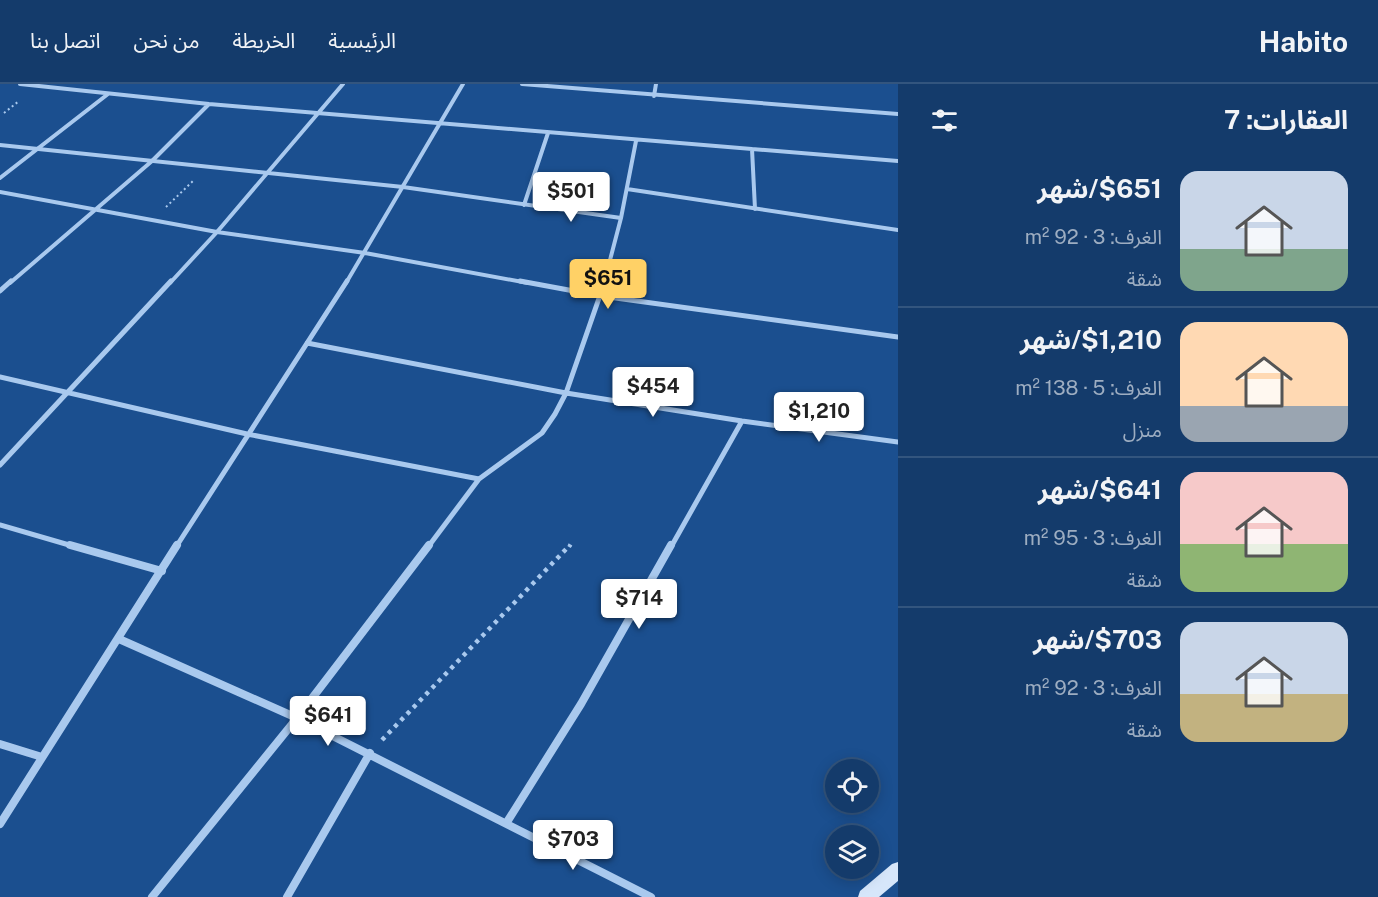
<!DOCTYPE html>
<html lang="ar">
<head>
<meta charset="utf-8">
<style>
  :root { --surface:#143b6b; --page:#1d4271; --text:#f1f3f6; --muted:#9dadc1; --line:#33557e; --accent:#ffd166 }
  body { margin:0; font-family:"Public Sans","Noto Sans Arabic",sans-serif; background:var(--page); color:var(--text); direction:rtl; height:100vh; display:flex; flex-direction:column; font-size:22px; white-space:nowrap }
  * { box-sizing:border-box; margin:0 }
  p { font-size:20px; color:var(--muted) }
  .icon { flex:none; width:33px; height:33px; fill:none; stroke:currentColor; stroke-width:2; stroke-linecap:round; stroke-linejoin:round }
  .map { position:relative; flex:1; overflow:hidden; direction:ltr }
  .sheet { display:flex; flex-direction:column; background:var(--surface); width:480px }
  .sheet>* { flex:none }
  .buttons { position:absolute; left:825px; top:675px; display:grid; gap:12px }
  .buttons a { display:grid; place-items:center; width:54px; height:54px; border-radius:50%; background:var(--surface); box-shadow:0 3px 15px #0003,0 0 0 2px var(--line); font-size:30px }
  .price { position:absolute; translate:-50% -51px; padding:0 14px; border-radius:6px; background:#fff; color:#222; font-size:20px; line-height:39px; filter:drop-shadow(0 2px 3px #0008) }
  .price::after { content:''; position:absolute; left:50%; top:36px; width:18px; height:14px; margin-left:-9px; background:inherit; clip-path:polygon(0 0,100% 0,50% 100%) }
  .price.current { background:var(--accent); color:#111 }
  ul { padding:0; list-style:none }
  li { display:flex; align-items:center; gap:18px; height:150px; padding:0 30px }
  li+li { border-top:2px solid var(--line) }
  li span { display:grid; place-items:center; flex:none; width:168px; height:120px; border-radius:18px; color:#555 }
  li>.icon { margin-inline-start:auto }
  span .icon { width:72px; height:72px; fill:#fffc; stroke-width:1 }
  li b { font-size:26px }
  h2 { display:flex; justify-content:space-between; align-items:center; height:72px; padding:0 30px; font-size:26px }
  header { display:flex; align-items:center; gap:36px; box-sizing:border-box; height:84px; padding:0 30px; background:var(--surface); border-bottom:2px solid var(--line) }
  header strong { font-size:28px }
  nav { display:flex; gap:33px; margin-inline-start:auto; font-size:21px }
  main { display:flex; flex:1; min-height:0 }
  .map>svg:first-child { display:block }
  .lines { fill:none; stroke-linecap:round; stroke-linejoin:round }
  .path-far2 { stroke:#a9c9ee; stroke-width:2; stroke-dasharray:2 3; stroke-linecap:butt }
  .path-far1 { stroke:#a9c9ee; stroke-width:4; stroke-dasharray:3 4; stroke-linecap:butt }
  .path { stroke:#a9c9ee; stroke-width:4.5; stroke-dasharray:4 5; stroke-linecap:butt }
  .street-far2 { stroke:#a9c9ee; stroke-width:4 }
  .street-far1 { stroke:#a9c9ee; stroke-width:5 }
  .street { stroke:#a9c9ee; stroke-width:8 }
  .secondary { fill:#d6e6fa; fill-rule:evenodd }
</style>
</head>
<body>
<header>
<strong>Habito</strong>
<nav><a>الرئيسية</a><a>الخريطة</a><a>من نحن</a><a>اتصل بنا</a></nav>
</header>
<main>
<section class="sheet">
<h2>العقارات: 7<svg class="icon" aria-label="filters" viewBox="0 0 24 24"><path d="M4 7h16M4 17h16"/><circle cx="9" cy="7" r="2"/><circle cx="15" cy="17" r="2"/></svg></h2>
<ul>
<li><span style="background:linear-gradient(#c9d6e8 65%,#7fa58c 0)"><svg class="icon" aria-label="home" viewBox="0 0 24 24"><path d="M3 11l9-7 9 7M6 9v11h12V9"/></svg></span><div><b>$651/شهر</b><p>الغرف: 3 · 92 m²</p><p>شقة</p></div></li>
<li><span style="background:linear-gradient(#ffd9b3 70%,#9aa5b1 0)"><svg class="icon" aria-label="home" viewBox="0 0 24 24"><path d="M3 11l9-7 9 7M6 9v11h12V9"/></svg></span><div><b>$1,210/شهر</b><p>الغرف: 5 · 138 m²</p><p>منزل</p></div></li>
<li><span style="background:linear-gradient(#f6c9c9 60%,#8fb573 0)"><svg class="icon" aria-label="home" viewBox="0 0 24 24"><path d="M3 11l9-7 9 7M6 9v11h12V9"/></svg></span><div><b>$641/شهر</b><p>الغرف: 3 · 95 m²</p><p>شقة</p></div></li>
<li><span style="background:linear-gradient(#c9d6e8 60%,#c2b280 0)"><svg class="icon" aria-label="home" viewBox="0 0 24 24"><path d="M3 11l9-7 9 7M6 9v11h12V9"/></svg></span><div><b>$703/شهر</b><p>الغرف: 3 · 92 m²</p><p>شقة</p></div></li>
</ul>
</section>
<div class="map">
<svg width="898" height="813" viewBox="0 0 898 813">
  <rect width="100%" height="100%" fill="#1b4f8f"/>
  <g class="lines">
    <path class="path-far2" d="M4 29 19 17
      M166 123 193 97"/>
    <path class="path-far1" d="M569 463 571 460"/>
    <path class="path" d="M382 656 570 461"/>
    <path class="street-far2" d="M20 0 209 20 898 77
      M522 0 898 30
      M654 12 656 0
      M0 61 403 103 621 134
      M752 65 755 125
      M0 94 108 10
      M627 105 898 146
      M0 108 217 148 365 169 528 199
      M524 121 548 49
      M10 199 152 77 209 20
      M170 199 217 148 343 0
      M346 199 463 0
      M604 199 621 134 636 57"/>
    <path class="street-far1" d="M520 197 601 212 898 253
      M0 207 11 197
      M307 259 566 309 742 337 898 358
      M0 293 247 350 479 395
      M0 381 171 197
      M0 441 76 463
      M176 463 347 197
      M428 463 479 395 542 349 555 330 566 309 605 197
      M671 463 742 337"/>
    <path class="street" d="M70 461 162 487
      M119 555 297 634 651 813
      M0 660 42 673
      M507 738 581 620 671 461
      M0 740 177 461
      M152 813 297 634 429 461
      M287 813 370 669"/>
    <path class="secondary" d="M898 778V797L879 813H858L860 807 892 780Z"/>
  </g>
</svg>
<div class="buttons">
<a><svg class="icon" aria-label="locate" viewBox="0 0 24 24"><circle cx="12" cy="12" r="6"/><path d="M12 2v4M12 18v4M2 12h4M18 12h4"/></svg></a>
<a><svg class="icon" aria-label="layers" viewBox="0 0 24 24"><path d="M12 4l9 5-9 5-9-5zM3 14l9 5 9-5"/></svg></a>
</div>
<b class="price" style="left:571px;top:139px">$501</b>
<b class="price current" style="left:608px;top:226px">$651</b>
<b class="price" style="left:653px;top:334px">$454</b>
<b class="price" style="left:819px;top:359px">$1,210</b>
<b class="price" style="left:639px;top:546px">$714</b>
<b class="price" style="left:328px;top:663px">$641</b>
<b class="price" style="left:573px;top:787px">$703</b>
</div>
</main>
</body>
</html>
